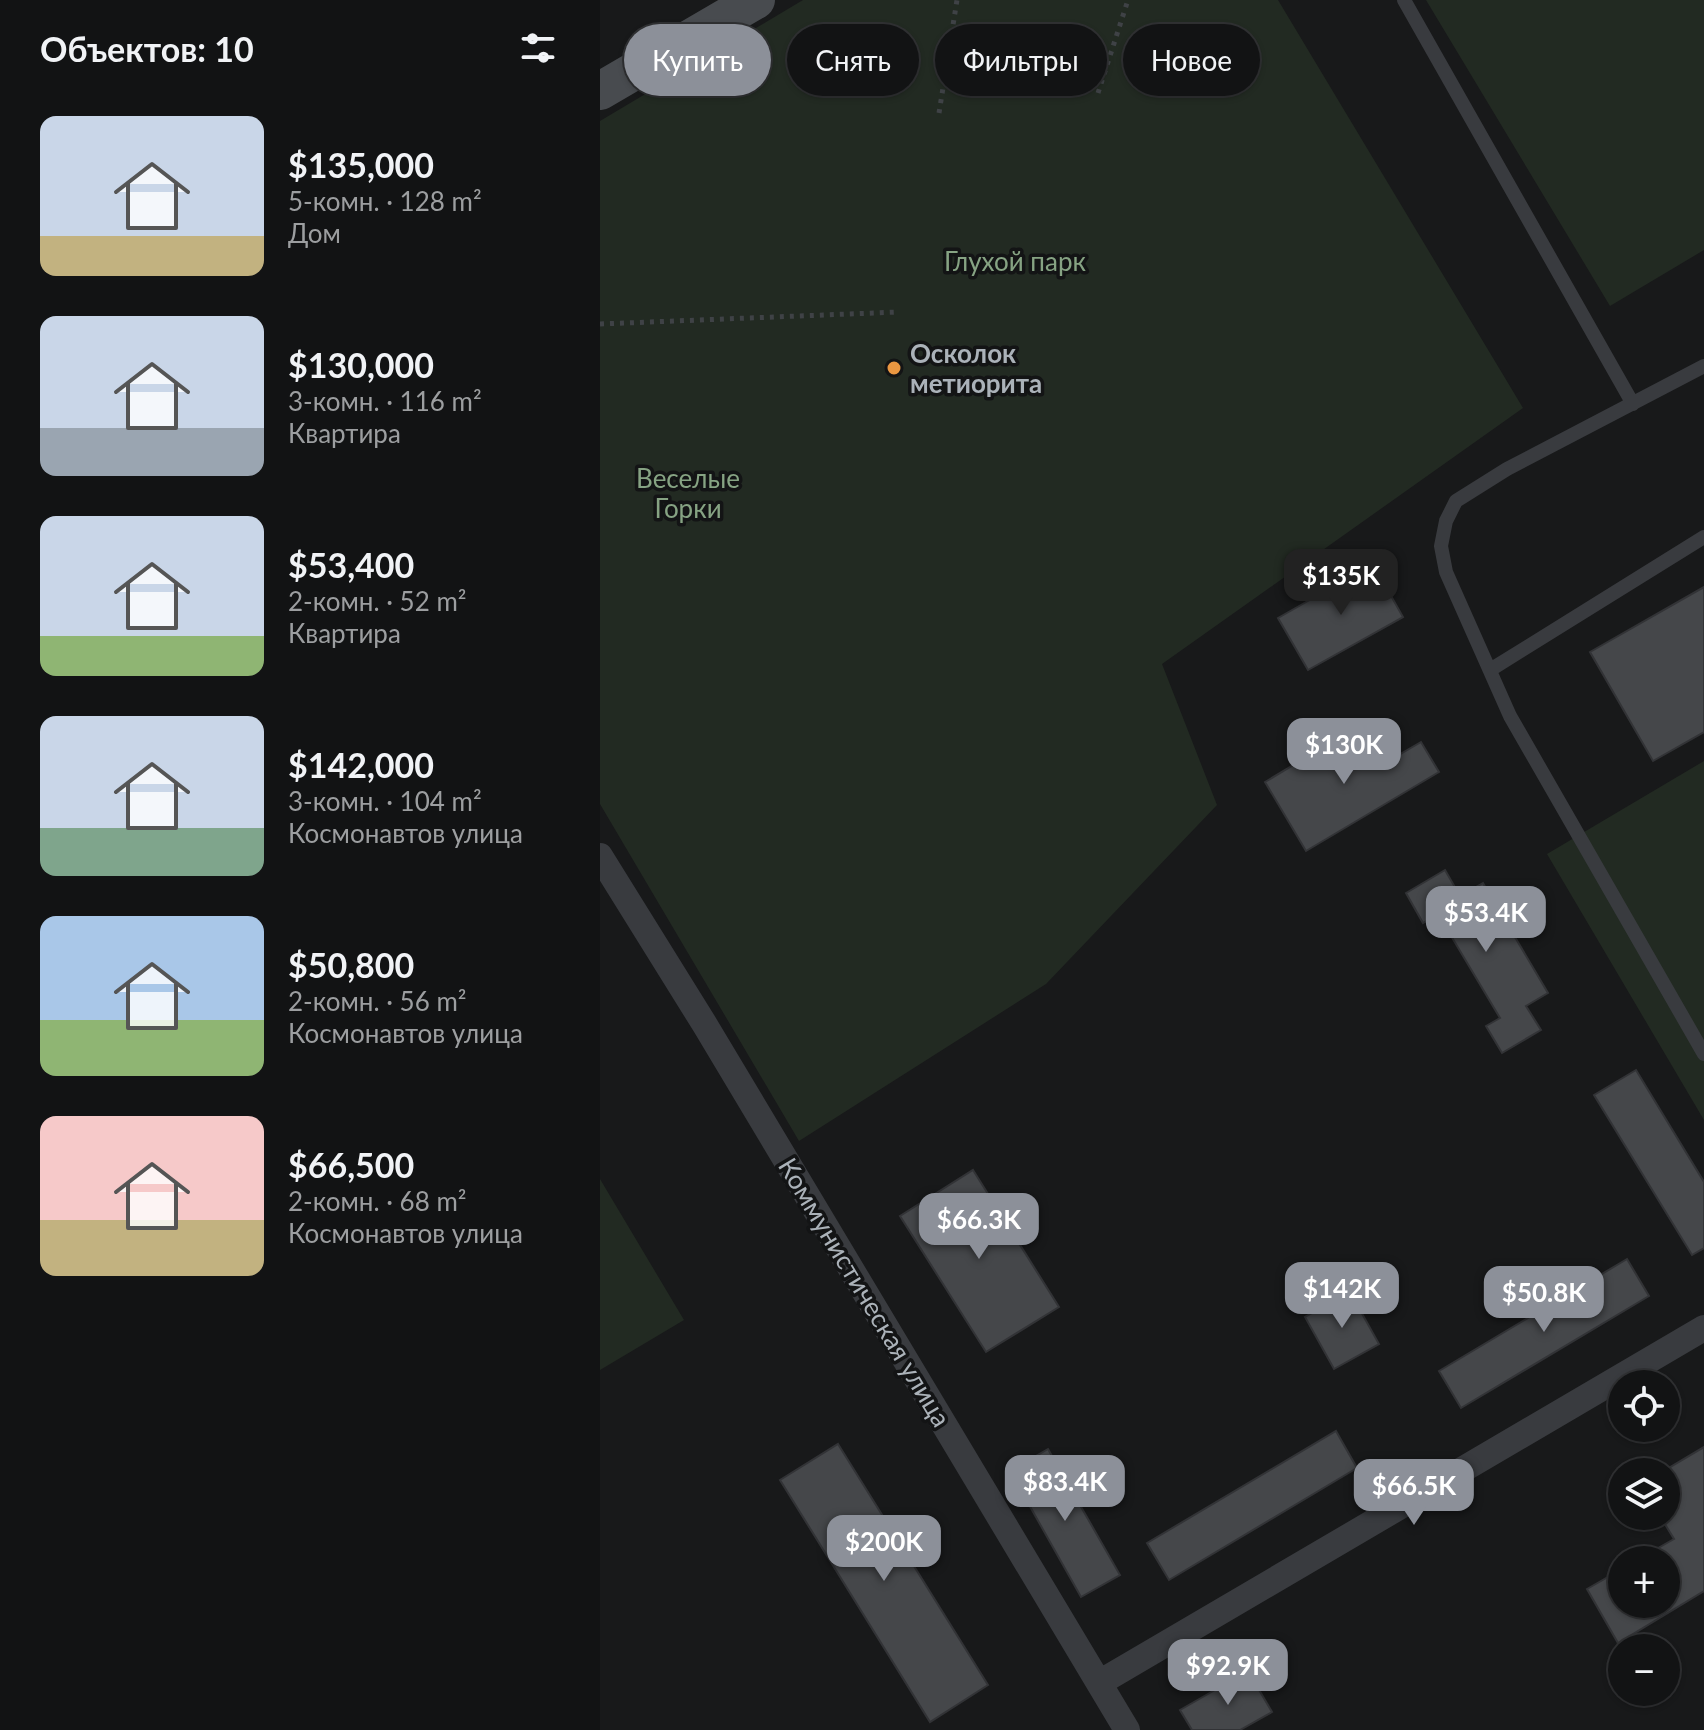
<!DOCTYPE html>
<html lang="ru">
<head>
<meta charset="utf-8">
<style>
  :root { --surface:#121314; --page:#1f2022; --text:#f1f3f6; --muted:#9c9ea0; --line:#313234; --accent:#8c9099 }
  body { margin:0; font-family:Lato,sans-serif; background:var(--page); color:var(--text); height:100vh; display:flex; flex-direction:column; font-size:30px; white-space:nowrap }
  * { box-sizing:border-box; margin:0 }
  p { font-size:26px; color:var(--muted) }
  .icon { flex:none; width:44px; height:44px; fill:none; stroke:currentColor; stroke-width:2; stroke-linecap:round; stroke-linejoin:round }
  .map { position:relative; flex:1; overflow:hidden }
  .panel { display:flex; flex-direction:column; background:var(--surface); width:600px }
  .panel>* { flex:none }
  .banner { position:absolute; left:24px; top:24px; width:760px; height:72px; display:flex; gap:16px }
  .tools { position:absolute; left:1008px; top:1370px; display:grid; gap:16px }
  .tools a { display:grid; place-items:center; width:72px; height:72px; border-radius:50%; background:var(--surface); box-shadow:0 2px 6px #0004,0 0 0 2px var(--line); font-size:40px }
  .price { position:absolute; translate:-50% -68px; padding:0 18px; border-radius:16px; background:var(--accent); color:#fff; font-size:26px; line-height:52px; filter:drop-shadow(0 2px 4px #0008) }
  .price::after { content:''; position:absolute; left:50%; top:48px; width:24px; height:18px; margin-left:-12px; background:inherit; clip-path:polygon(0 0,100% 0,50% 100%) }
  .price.active { background:#222; color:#fff }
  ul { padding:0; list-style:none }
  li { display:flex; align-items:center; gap:24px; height:200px; padding:0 40px }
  li span { display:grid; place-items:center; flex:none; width:224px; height:160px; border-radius:16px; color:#555 }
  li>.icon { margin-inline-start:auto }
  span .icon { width:96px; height:96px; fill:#fffc; stroke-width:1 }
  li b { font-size:34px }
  h2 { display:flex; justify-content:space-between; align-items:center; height:96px; padding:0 40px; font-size:34px }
  .tag { padding:0 28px; border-radius:36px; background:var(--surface); box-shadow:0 2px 6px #0004,0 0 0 2px var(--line); font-size:28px; line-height:72px }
  .tag.active { background:var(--accent); color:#fff }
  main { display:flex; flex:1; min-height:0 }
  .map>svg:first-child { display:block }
  .green { fill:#222a22 }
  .building { fill:#45474a; stroke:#323336; stroke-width:2 }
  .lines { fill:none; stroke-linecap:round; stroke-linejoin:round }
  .path { stroke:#3f4246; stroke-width:5; stroke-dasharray:4 6; stroke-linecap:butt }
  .lane { stroke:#393b3f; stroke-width:14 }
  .street { stroke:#393b3f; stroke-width:26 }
  .secondary { stroke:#484b4f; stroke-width:38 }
  .poi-dot { fill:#ea9741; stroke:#131415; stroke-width:3 }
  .labels { text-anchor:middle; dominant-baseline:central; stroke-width:7; stroke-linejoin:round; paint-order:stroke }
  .park-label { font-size:26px; fill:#86a383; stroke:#131415 }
  .poi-label { font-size:26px; font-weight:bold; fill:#abb2b9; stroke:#131415; text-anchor:start }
  .street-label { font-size:26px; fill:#abb2b9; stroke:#131415 }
</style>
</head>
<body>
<main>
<section class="panel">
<h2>Объектов: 10<svg class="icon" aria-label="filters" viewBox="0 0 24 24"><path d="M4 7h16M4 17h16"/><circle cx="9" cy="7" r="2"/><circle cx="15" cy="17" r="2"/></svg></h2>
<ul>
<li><span style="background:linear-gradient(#c9d6e8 75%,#c2b280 0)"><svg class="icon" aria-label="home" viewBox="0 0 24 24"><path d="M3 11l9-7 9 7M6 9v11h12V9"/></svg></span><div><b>$135,000</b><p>5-комн. · 128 m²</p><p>Дом</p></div></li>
<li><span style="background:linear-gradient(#c9d6e8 70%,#9aa5b1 0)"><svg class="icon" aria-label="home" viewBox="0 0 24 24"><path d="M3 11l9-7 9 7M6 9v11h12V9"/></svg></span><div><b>$130,000</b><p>3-комн. · 116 m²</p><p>Квартира</p></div></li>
<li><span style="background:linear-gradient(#c9d6e8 75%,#8fb573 0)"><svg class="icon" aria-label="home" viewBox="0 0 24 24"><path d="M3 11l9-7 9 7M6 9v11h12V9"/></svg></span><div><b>$53,400</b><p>2-комн. · 52 m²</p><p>Квартира</p></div></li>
<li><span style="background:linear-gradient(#c9d6e8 70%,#7fa58c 0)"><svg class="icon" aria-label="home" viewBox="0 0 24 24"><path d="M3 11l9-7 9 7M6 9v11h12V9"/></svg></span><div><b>$142,000</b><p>3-комн. · 104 m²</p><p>Космонавтов улица</p></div></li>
<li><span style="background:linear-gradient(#a9c7e8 65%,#8fb573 0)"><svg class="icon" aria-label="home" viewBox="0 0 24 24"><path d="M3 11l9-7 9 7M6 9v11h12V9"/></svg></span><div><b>$50,800</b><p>2-комн. · 56 m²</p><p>Космонавтов улица</p></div></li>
<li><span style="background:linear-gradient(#f6c9c9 65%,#c2b280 0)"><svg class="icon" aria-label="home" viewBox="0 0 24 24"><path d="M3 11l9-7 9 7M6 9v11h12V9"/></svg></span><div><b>$66,500</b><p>2-комн. · 68 m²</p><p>Космонавтов улица</p></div></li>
</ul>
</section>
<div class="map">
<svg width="1104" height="1730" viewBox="0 0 1104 1730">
  <rect width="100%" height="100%" fill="#18191a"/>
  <path class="green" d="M203 0H678L923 408 562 664 617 805 446 984 199 1141 0 804V121Z
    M826 0H1104V250L1010 306Z
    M1104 761V1120L947 854Z
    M0 1179 84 1320 0 1370Z"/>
  <path class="building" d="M773 564 803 617 708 670 678 618Z
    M1104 587V732L1053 761 990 652Z
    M755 728 778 767 821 742 839 772 706 851 665 782Z
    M845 870 860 896 883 883 948 993 926 1006 941 1030 902 1053 886 1026 900 1018 838 914 823 923 806 893Z
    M1036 1070 1104 1182V1248L1092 1255 994 1095Z
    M373 1170 459 1307 386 1352 300 1216Z
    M1027 1259 1049 1296 861 1408 839 1371Z
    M750 1292 779 1344 734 1369 705 1317Z
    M736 1431 757 1468 569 1580 547 1543Z
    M238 1444 388 1685 330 1722 180 1480Z
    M1104 1447V1591L1018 1643 987 1589 1022 1569V1604H1066V1560H1037L1074 1539 1060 1516H1066V1472H1062Z
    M448 1449 520 1575 481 1597 410 1471Z
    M648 1671 672 1712 640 1730H592L580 1710Z"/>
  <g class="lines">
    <path class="path" d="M498 93 528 0
      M339 113 357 0
      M0 324 298 312"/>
    <path class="lane" d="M804 0 1033 404
      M1104 366 907 469 856 501 846 521 841 546 846 572 910 716 1104 1054
      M890 670 1104 537"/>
    <path class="street" d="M0 856 105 1025 527 1730
      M499 1683 1104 1328"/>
    <path class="secondary" d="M0 91 156 0"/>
  </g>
  <circle class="poi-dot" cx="294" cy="368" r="8"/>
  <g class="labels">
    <g class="park-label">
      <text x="415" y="261">Глухой парк</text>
      <text x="88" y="478">Веселые<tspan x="88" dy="30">Горки</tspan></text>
    </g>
    <g class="poi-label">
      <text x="310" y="353">Осколок<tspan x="310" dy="30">метиорита</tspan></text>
    </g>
    <g class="street-label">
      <text transform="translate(265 1292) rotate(59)">Коммунистическая улица</text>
    </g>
  </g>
</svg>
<div class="tools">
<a><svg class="icon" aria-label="locate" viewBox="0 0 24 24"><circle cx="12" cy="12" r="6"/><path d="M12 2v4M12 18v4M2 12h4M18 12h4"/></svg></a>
<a><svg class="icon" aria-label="layers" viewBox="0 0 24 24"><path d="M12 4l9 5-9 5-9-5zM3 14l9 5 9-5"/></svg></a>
<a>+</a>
<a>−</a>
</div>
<b class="price active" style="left:741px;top:617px">$135K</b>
<b class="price" style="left:744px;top:786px">$130K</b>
<b class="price" style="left:886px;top:954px">$53.4K</b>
<b class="price" style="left:379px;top:1261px">$66.3K</b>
<b class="price" style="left:742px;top:1330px">$142K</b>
<b class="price" style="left:944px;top:1334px">$50.8K</b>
<b class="price" style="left:465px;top:1523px">$83.4K</b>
<b class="price" style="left:814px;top:1527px">$66.5K</b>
<b class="price" style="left:284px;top:1583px">$200K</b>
<b class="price" style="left:628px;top:1707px">$92.9K</b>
<div class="banner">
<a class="tag active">Купить</a>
<a class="tag">Снять</a>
<a class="tag">Фильтры</a>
<a class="tag">Новое</a>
</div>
</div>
</main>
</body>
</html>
